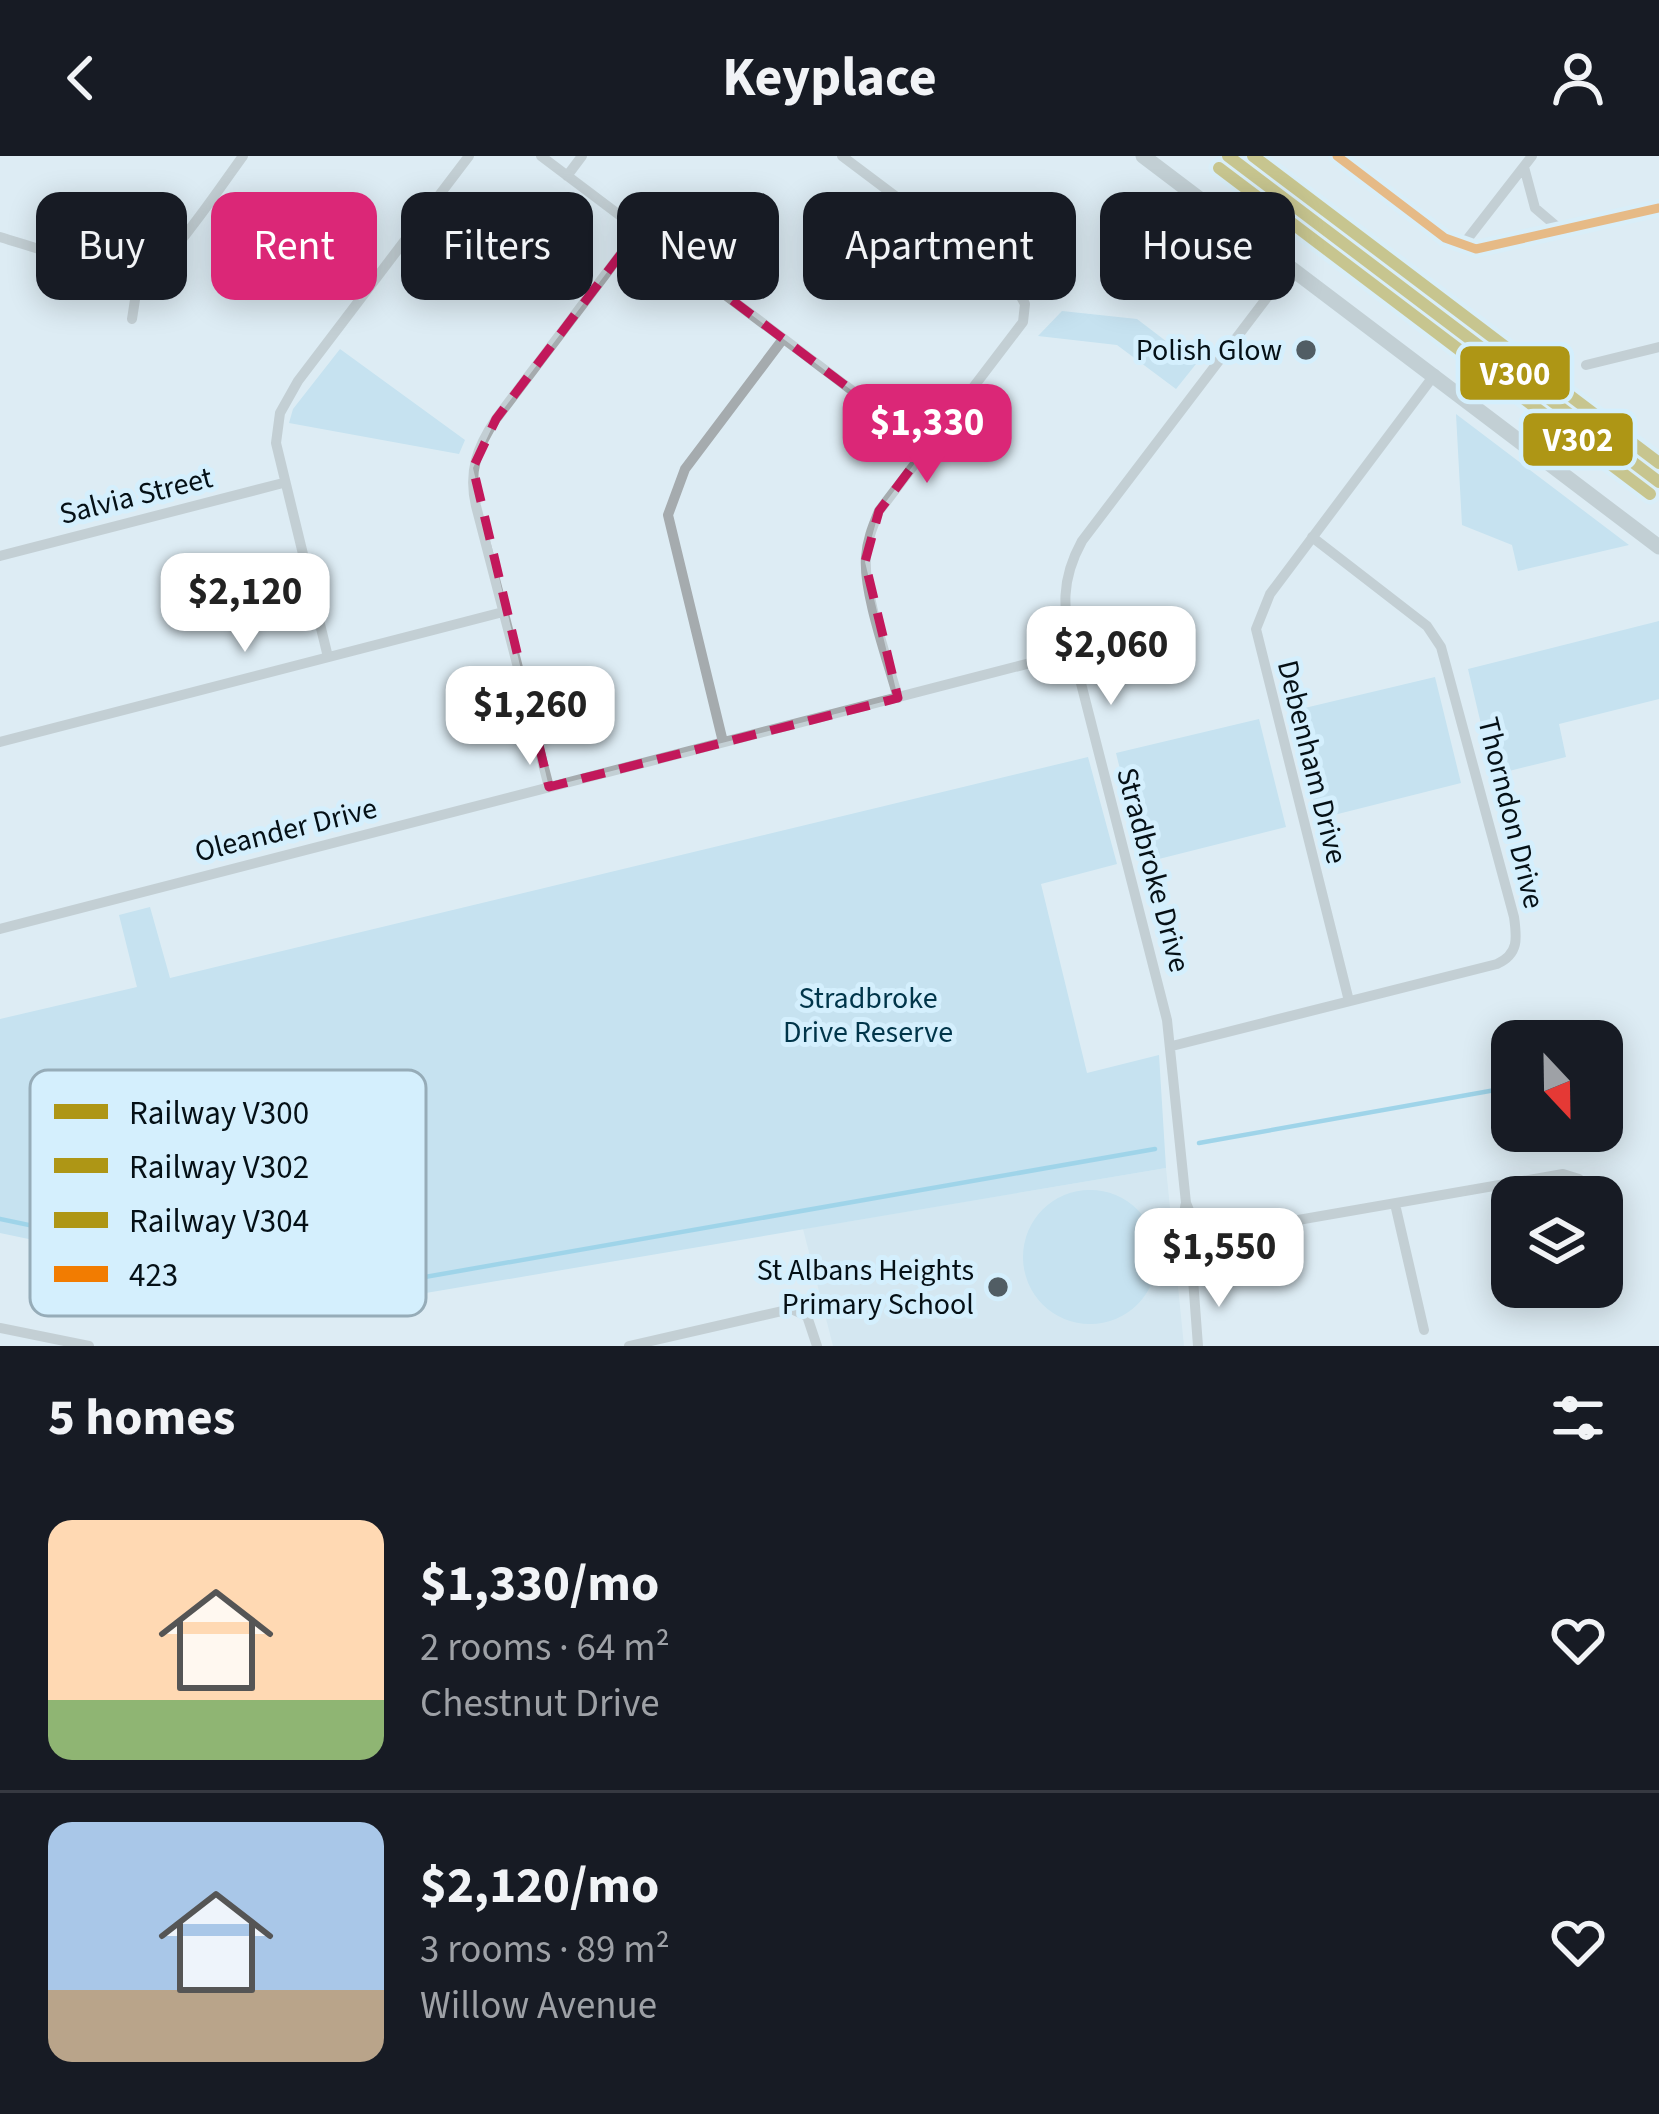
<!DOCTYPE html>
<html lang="en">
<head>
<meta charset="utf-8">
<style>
  :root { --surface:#171b24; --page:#242831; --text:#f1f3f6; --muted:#9ea1a6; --line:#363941; --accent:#db2777 }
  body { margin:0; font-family:"Source Sans 3",sans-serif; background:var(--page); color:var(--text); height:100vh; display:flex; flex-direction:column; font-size:45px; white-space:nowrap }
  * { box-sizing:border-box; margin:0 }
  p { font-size:39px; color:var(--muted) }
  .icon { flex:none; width:66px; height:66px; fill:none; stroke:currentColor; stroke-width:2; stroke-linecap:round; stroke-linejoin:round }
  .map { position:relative; height:1190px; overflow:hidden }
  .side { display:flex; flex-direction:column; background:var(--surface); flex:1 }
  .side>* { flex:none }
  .banner { position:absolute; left:36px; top:36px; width:1587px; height:108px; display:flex; gap:24px }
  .needle { width:78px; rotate:158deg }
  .fabs { position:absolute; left:1491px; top:864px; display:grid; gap:24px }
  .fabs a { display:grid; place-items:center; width:132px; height:132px; border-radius:24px; background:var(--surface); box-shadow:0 6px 30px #0003; font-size:60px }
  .price { position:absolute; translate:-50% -102px; padding:0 27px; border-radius:24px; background:#fff; color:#222; font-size:39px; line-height:78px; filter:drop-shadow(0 3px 6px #0008) }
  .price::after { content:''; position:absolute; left:50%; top:72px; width:36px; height:27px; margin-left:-18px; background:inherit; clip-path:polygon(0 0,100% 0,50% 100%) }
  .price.selected { background:var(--accent); color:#fff }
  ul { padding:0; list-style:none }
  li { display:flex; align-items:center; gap:36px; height:300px; padding:0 48px }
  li+li { border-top:3px solid var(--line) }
  li span { display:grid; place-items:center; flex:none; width:336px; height:240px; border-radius:24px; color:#555 }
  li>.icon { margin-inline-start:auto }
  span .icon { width:144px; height:144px; fill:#fffc; stroke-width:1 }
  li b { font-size:51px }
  h2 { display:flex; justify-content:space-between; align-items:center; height:144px; padding:0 48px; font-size:51px }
  .tag { padding:0 42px; border-radius:24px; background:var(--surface); box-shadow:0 6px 30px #0003; font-size:42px; line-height:108px }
  .tag.selected { background:var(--accent); color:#fff }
  header { display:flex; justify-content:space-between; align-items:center; height:156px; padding:0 48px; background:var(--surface); font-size:54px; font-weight:700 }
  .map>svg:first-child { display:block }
  .built { fill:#c9e1ee }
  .green { fill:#aad5eb }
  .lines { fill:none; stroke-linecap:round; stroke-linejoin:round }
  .stream { stroke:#56b6dc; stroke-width:4.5 }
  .minor { stroke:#a5abae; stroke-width:10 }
  .tertiary { stroke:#a5abae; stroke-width:14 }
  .secondary { stroke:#a2abae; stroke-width:15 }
  .bus-1-casing { stroke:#d4effd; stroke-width:18 }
  .bus-1 { stroke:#f27c01; stroke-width:9 }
  .rail-1-casing { stroke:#d4effd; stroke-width:21 }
  .rail-2-casing { stroke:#d4effd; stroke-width:21 }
  .rail-3-casing { stroke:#d4effd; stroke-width:21 }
  .rail-1 { stroke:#ae9615; stroke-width:12 }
  .rail-2 { stroke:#ae9615; stroke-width:12 }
  .rail-3 { stroke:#ae9615; stroke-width:12 }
  .marked { fill:none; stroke:#c2185b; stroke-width:9; stroke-dasharray:24 15; stroke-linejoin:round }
  .poi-dot { fill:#515d64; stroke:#d4effd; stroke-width:4.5 }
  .labels { text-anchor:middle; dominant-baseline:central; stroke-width:10; stroke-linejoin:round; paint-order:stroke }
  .poi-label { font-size:30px; fill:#051016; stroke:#d4effd; text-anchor:end }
  .street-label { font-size:30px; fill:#051016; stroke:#d4effd }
  .park-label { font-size:30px; fill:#00354a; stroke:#d4effd }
  .key { fill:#d4effd; stroke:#96acb8; stroke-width:3 }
  .key-label { font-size:33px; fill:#051016 }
  .line-badge { stroke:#d4effd; stroke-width:4.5 }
  .badge-label { font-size:33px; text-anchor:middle; font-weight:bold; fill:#fff }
</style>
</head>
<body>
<header><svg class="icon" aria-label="back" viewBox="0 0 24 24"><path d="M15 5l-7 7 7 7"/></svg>Keyplace<svg class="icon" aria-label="person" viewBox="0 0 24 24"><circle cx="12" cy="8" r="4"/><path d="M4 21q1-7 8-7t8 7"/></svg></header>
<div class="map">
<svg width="1659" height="1190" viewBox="0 0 1659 1190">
  <rect width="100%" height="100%" fill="#ddecf4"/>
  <path class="built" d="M1166 1012 1184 1190H833L803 1073Z"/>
  <path class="green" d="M1062 155 1137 163 1196 208 1176 233 1117 189 1038 180Z
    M340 193 465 284 459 298 289 267 293 253Z
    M1456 258 1629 389 1518 415 1512 389 1462 369Z
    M1659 465V543L1559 568 1566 601 1493 619 1468 513Z
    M1435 521 1461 627 1318 663 1292 555Z
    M1259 563 1286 671 1143 707 1116 597Z
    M1088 601 1117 708 1041 728 1087 917 1159 899 1166 1012 349 1150 0 1077V863L137 831 119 759 150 751 170 822Z
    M1023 1101a67 67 0 1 1 134 0a67 67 0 1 1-134 0Z"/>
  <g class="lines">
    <path class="stream" d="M1199 987 1512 931
      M0 1063 345 1135 1155 993"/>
    <path class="minor" d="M541 0 927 291
      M842 0 1015 130 1025 148 1023 166 879 355C873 370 867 384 866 401 863 436 888 505 898 542
      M1524 11 1535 52 1562 75
      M567 20 582 0
      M0 81C28 89 124 123 147 116 169 109 226 23 243 0
      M1462 90 1532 0
      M132 163 139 118
      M1586 209 1659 191
      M0 400 283 327
      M328 501 276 287 280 257 298 225 469 0
      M0 586 503 456
      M723 586 668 359 685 313 783 183
      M549 631 476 350C468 316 477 291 496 263L639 74
      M0 773 1073 496
      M1349 845 1256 473 1270 438 1435 218
      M1172 890 1497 808C1519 798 1517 782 1514 761L1441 491 1427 470 1312 381
      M1186 1047 1200 1081 1193 1123 1198 1190
      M1395 1048 1424 1174
      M1189 1083 1563 1018 1579 1023 1586 1041
      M1602 1115 1606 1133
      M1193 1123C1187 1112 1182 1058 1186 1047L1167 864 1073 496C1063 453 1060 425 1082 385L1291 110
      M0 1172 89 1190
      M629 1190 791 1153 807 1160 817 1190"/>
    <path class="tertiary" d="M1337 0 1445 82 1476 93 1659 52"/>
    <path class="secondary" d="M1143 0 1659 391"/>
    <g class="bus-1-casing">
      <path id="bus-1" d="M1337 0 1445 82 1476 93 1659 52"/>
    </g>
    <use href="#bus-1" class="bus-1"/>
    <g class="rail-1-casing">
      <path id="rail-1" d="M1228 0 1659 326"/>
    </g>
    <g class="rail-2-casing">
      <path id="rail-2" d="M1219 12 1650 338"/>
    </g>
    <g class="rail-3-casing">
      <path id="rail-3" d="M1253 0 1659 307"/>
    </g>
    <use href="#rail-1" class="rail-1"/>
    <use href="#rail-2" class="rail-2"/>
    <use href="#rail-3" class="rail-3"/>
  </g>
  <path d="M0 0H1659V1190H0ZM639 74 927 291 879 355 865 406 898 542 549 631 473 312 496 263Z" fill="#ddecf4" fill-opacity=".55" fill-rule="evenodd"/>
  <path class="marked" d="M639 74 927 291 879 355 865 406 898 542 549 631 473 312 496 263Z"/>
  <g class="poi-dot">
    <circle cx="1306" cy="194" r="12"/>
    <circle cx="998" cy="1131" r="12"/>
  </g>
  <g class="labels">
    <g class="poi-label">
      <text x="1282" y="194">Polish Glow</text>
      <text x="974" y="1114">St Albans Heights<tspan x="974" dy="34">Primary School</tspan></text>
    </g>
    <g class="street-label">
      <text transform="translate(136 340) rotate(-14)">Salvia Street</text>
      <text transform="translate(1312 606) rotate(76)">Debenham Drive</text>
      <text transform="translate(1511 657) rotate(76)">Thorndon Drive</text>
      <text transform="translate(286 674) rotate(-14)">Oleander Drive</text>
      <text transform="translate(1153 714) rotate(75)">Stradbroke Drive</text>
    </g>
    <g class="park-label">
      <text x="868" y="842">Stradbroke<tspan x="868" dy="34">Drive Reserve</tspan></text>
    </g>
  </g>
  <rect x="30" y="914" width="396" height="246" rx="18" class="key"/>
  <rect x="54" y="948" width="54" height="15" fill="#ae9615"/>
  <rect x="54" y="1002" width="54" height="15" fill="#ae9615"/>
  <rect x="54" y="1056" width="54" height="16" fill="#ae9615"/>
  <rect x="54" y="1110" width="54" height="16" fill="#f27c01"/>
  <g class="key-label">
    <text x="129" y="968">Railway V300</text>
    <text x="129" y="1022">Railway V302</text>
    <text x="129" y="1076">Railway V304</text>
    <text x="129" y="1130">423</text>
  </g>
  <g class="line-badge">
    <rect x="1458" y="188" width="114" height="58" rx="12" fill="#ae9615"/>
    <rect x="1521" y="255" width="114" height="57" rx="12" fill="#ae9615"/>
  </g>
  <g class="badge-label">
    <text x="1515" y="229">V300</text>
    <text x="1578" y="295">V302</text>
  </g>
</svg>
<div class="fabs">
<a><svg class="needle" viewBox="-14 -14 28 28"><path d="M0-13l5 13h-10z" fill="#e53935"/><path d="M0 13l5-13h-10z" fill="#9ea1a6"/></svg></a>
<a><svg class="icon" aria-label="layers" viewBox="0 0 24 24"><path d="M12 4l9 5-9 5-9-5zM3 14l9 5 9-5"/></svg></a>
</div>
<b class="price selected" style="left:927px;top:330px">$1,330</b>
<b class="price" style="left:245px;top:499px">$2,120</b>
<b class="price" style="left:1111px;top:552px">$2,060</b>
<b class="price" style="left:530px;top:612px">$1,260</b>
<b class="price" style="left:1219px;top:1154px">$1,550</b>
<div class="banner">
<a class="tag">Buy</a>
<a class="tag selected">Rent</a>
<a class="tag">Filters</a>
<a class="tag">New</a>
<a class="tag">Apartment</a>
<a class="tag">House</a>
</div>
</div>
<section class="side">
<h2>5 homes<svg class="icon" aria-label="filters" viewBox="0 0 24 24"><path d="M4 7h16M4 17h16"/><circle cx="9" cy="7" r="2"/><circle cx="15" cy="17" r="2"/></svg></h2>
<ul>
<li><span style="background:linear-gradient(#ffd9b3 75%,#8fb573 0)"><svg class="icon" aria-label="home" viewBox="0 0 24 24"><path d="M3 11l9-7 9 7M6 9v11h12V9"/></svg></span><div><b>$1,330/mo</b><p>2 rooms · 64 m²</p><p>Chestnut Drive</p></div><svg class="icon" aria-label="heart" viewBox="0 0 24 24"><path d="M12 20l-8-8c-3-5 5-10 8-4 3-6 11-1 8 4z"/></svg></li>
<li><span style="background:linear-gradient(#a9c7e8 70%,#b9a48a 0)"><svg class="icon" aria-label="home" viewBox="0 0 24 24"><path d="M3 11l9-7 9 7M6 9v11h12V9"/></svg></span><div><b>$2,120/mo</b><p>3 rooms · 89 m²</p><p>Willow Avenue</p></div><svg class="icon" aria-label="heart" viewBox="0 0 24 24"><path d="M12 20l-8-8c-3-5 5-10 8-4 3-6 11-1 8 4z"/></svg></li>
</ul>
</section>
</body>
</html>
